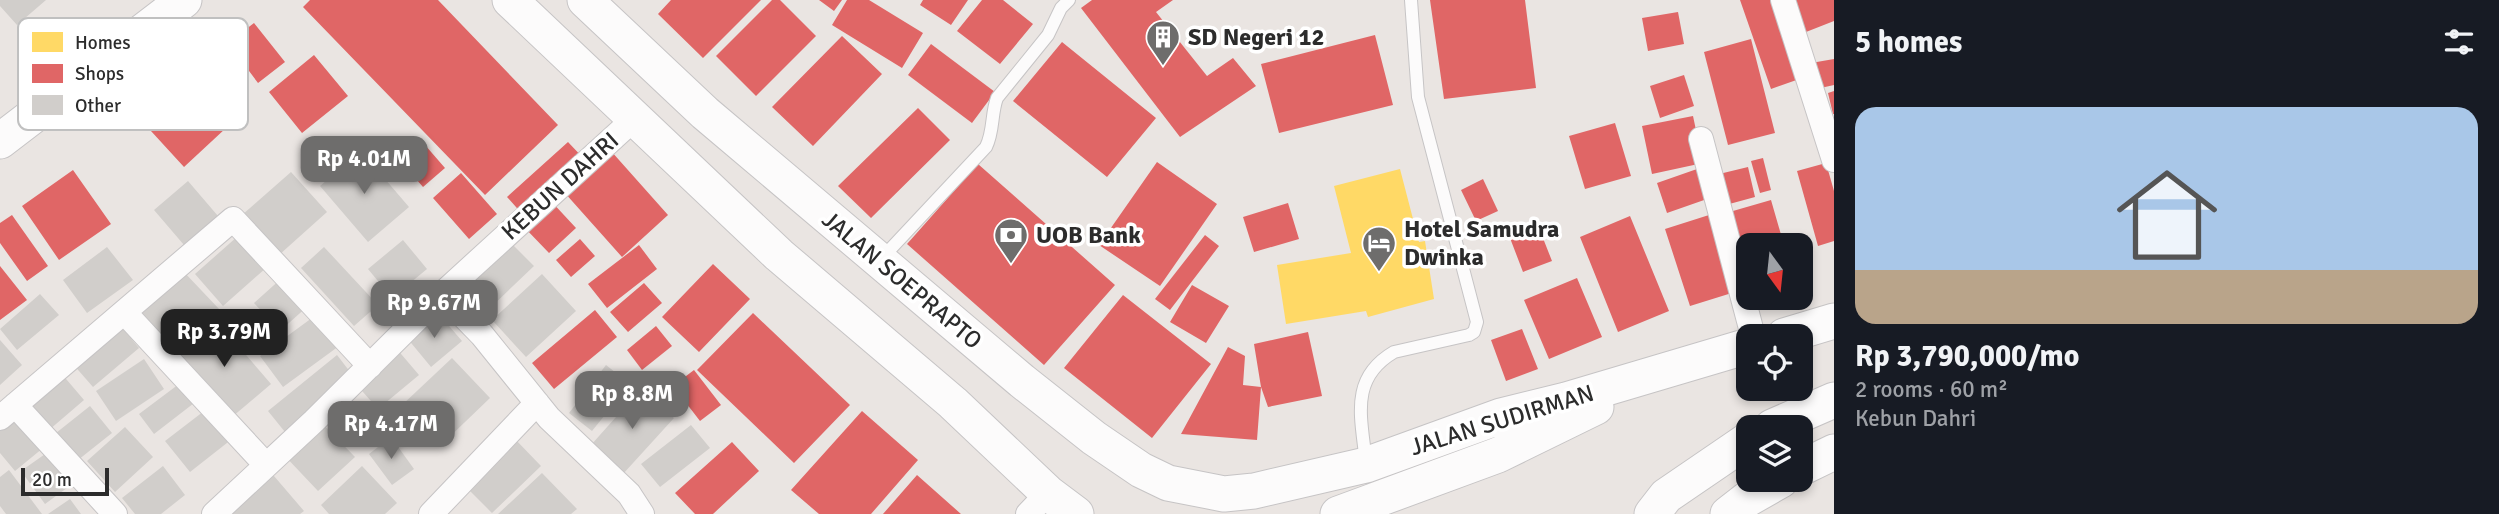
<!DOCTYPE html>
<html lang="en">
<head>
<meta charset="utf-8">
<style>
  :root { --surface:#171b24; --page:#20242c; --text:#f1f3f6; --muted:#9ea1a6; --line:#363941; --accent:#6e6d6c }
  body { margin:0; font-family:Signika,sans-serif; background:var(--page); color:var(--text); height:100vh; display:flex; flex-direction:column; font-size:26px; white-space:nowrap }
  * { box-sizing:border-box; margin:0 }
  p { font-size:23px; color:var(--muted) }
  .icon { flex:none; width:38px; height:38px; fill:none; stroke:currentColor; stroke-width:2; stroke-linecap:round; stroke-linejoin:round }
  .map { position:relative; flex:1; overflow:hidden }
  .side { display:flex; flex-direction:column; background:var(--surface); width:665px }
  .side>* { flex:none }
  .needle { width:46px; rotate:165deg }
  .fabs { position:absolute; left:1736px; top:233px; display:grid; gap:14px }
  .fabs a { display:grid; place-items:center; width:77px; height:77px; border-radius:14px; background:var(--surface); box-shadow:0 4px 10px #0003; font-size:35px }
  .scale { position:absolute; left:21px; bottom:18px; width:88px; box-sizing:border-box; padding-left:7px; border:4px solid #2c2c2c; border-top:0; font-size:19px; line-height:24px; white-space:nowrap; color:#2c2c2c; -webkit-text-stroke:5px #fff; paint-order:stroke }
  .price { position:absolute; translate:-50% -60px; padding:0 16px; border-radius:14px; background:var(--accent); color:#fff; font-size:23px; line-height:46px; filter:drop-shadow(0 2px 4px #0008) }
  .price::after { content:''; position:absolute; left:50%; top:42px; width:21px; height:16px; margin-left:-10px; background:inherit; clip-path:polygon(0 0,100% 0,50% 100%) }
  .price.selected { background:#222; color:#fff }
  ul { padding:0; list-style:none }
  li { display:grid; align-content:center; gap:14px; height:371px; padding:0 21px }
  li+li { border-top:2px solid var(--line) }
  li span { display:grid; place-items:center; height:217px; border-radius:21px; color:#555 }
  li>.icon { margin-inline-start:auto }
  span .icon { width:126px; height:126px; fill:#fffc; stroke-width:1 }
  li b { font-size:30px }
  h2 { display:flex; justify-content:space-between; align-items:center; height:84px; padding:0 21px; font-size:30px }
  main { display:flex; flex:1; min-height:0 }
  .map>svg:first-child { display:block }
  .homes { fill:#ffd966 }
  .shops { fill:#e06666 }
  .building { fill:#d1cecb }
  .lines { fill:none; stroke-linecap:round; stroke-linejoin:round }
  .lane-casing { stroke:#c6c4c5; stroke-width:14 }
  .street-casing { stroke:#c6c4c5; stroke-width:26 }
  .secondary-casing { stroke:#c6c4c5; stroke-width:37 }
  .lane { stroke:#fcfbfb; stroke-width:12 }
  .street { stroke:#fcfbfb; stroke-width:24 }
  .secondary { stroke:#fcfbfb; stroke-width:35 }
  .labels { text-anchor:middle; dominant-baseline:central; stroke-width:7; stroke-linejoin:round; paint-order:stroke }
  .poi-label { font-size:24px; font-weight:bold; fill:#2c2c2c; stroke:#fff; text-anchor:start }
  .street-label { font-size:24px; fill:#2c2c2c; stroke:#fff }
  .key { fill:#fff; stroke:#c0c0c0; stroke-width:2 }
  .key-label { font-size:19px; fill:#2c2c2c }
</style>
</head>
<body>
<main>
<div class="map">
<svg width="1834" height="514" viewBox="0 0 1834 514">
  <rect width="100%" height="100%" fill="#eae5e2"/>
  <path class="homes" d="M1400 169 1419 242 1425 241 1434 299 1368 317 1366 311 1286 324 1277 265 1351 253 1334 186Z"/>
  <path class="shops" d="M310 0H438L558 125 485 195 303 7Z
    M671 0H761L703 58 658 14Z
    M772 0H780L816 36 756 96 716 56Z
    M819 0H842L834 11Z
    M847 0H869L923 33 902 68 832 25Z
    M923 0H968L951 25 920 5Z
    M982 0H1003L1033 24 1000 64 957 31Z
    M1092 0H1173L1156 12 1207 76 1233 58 1256 86 1180 137 1081 8Z
    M1430 0H1525L1536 88 1444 99Z
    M1740 0H1778L1805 77 1771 89Z
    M1794 0H1834V21L1806 32Z
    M1678 12 1684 44 1648 51 1642 18Z
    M254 23 285 62 258 83 228 43Z
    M1375 35 1393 105 1279 133 1261 64Z
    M842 36 882 74 813 146 772 107Z
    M1751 39 1775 133 1728 145 1704 52Z
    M1062 42 1156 118 1107 177 1013 101Z
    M931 44 995 92 972 123 908 75Z
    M314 55 348 96 302 133 269 92Z
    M1834 59V85L1816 89 1811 63Z
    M1684 75 1694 106 1660 118 1650 86Z
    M182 81 226 128 184 167 140 119Z
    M1834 91V114H1833L1828 93Z
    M918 108 950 140 871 218 838 186Z
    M1693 116 1703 163 1652 174 1642 126Z
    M1615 123 1631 176 1585 189 1569 136Z
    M568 142 586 161 524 216 507 197Z
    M425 145 445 168 423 187 403 164Z
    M611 151 668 215 622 257 564 192Z
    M1763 158 1771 190 1760 193 1751 161Z
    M1157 162 1217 204 1160 286 1099 245Z
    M1826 163 1834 191V241L1818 246 1797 171Z
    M978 164 1115 285 1044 365 907 244Z
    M1748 167 1755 197 1722 206 1715 175Z
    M1697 169 1707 199 1667 213 1657 183Z
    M73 170 111 224 59 260 22 206Z
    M461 173 497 214 469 239 433 198Z
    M1483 179 1498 211 1476 221 1461 190Z
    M550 200 576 228 549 253 523 226Z
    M1771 200 1784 245H1748V265L1742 267 1726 213Z
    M1288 203 1299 239 1254 252 1243 217Z
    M12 215 48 266 27 281 0 243V223Z
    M1709 215 1735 292 1690 306 1665 229Z
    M1630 216 1669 311 1618 332 1580 237Z
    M1539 228 1552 261 1523 272 1510 238Z
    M1205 235 1219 246 1170 310 1155 299Z
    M580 239 595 256 571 277 556 260Z
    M639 245 657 269 607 308 588 284Z
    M713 264 750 299 699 352 662 317Z
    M0 266 27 300 0 320Z
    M1577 278 1602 337 1549 359 1524 300Z
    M644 283 662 303 628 332 610 312Z
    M1192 285 1229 306 1206 343 1170 322Z
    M1123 295 1211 364 1152 438 1064 368Z
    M595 310 617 337 554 389 532 363Z
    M753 313 850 405 794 463 697 370Z
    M656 326 672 346 642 370 627 350Z
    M1522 329 1538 369 1506 381 1491 340Z
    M1308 332 1322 396 1268 407 1261 387 1257 440 1181 434 1228 347 1245 356 1243 385 1261 387 1254 344Z
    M694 370 721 405 700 421 673 386Z
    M862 411 918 460 871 514H819L791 490Z
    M732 442 759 471 713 514H695L675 493Z
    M917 475 961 514H883Z"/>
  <path class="building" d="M0 0H46L17 25 0 6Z
    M361 151 409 207 368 242 320 186Z
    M291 172 327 212 279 255 242 215Z
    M188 181 218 216 184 245 154 210Z
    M238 236 266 268 223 306 195 274Z
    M507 239 534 266 488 310 461 282Z
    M403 240 427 269 392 298 368 269Z
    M107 247 133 280 87 313 63 280Z
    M324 247 378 305 354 326 301 268Z
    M183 271 220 310 174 349 139 312Z
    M542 274 576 311 526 357 492 320Z
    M283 277 309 305 280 331 254 303Z
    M40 294 59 315 17 350 0 329Z
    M438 313 462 341 431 367 407 338Z
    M316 315 339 346 283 387 260 356Z
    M216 320 271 384 232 417 178 353Z
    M119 324 139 348 93 387 72 363Z
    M0 340 22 365 0 385Z
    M396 348 419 375 378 409 355 383Z
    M337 355 354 377 285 432 268 411Z
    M452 358 490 398 440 446 401 406Z
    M144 359 164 389 116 421 96 391Z
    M606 365 630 384 592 431 569 413Z
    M61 373 84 400 49 430 25 403Z
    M183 381 198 400 154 434 139 414Z
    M641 389 674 418 623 474 591 445Z
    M350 401 373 427 355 444 331 417Z
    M90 406 112 433 78 460 56 433Z
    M208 408 232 439 190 472 165 441Z
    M17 416 43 448 15 471 0 453V430Z
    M319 420 355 457 318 491 283 454Z
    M691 425 710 448 660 487 641 464Z
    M125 427 153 457 115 492 87 461Z
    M391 437 414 469 392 485 369 454Z
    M514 438 541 466 492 513 465 486Z
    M48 452 71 485 45 504 21 471Z
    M163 466 185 495 161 514H135L122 498Z
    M362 466 397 503 385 514H329L321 505Z
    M268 469 304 511 300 514H216Z
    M9 470 42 514H6L0 506V477Z
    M542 473 577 509 571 514H498Z
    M70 499 81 514H48Z"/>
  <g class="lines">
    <g class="lane-casing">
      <path id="lane" d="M882 258 986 147C994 131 991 114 997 98L1048 35 1061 8 1069 0
        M1366 464C1362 419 1348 379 1394 352L1469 335 1474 332 1477 322 1418 97 1411 0"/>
    </g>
    <g class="street-casing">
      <path id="street" d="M1783 0 1834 160
        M1701 139 1753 336
        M442 294 482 335 549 418 629 494 642 514
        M125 313 266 465
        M15 405 115 514
        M0 418 233 219 370 366
        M214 514 314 421 442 294 634 119
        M431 514 537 403
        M1028 514 1048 493"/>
    </g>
    <g class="secondary-casing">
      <path id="secondary" d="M510 0 779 255 953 403 1048 493 1076 514
        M585 0 705 113 1022 381 1094 438 1141 470 1168 483 1224 494 1254 491 1366 465 1501 416 1566 400 1748 346
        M0 141 184 0
        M1784 336 1834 321
        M1772 427 1834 400
        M1801 468 1834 452
        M1338 514 1498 455 1596 407
        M1652 514 1666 496 1748 440
        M1728 514 1746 500 1781 480"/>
    </g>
    <use href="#lane" class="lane"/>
    <use href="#street" class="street"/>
    <use href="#secondary" class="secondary"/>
  </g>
  <defs>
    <g id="building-pin" transform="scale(1.75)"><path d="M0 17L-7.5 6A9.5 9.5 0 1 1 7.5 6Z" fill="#6e6d6c" stroke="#fff"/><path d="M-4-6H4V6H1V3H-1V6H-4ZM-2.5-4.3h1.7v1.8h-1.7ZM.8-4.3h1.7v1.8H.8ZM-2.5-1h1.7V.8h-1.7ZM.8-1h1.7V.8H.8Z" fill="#fff"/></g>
    <g id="bank-pin" transform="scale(1.75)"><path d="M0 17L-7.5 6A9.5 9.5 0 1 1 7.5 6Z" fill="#6e6d6c" stroke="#fff"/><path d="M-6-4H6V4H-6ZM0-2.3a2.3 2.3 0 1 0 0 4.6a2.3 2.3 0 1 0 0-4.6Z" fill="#fff"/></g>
    <g id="hotel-pin" transform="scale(1.75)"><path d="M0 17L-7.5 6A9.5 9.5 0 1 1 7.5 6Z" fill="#6e6d6c" stroke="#fff"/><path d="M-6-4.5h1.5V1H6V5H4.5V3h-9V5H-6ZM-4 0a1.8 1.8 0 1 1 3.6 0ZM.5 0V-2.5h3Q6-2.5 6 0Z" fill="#fff"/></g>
  </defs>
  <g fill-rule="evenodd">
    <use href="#building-pin" x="1163" y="37"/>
    <use href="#bank-pin" x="1011" y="235"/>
    <use href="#hotel-pin" x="1379" y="243"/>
  </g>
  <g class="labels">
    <g class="poi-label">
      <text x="1188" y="37">SD Negeri 12</text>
      <text x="1404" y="229">Hotel Samudra<tspan x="1404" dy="28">Dwinka</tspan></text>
      <text x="1036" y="235">UOB Bank</text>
    </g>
    <g class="street-label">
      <text transform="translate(560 186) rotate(-42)">KEBUN DAHRI</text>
      <text transform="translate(902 280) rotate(40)">JALAN SOEPRAPTO</text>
      <text transform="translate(1502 420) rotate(-17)">JALAN SUDIRMAN</text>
    </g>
  </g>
  <rect x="18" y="18" width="230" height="112" rx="10" class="key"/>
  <rect x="32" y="32" width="31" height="20" fill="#ffd966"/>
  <rect x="32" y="64" width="31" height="19" fill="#e06666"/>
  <rect x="32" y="95" width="31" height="20" fill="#d1cecb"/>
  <g class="key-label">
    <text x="75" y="49">Homes</text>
    <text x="75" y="80">Shops</text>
    <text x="75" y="112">Other</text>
  </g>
</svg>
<div class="fabs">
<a><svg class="needle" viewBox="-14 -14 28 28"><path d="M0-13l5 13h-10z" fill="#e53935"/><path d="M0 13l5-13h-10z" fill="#9ea1a6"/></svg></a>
<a><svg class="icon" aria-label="locate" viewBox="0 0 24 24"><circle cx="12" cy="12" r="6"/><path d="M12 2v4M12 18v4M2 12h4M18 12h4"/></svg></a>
<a><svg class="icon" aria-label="layers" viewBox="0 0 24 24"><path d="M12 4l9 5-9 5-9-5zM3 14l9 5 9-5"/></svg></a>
</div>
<div class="scale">20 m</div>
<b class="price" style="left:364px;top:196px">Rp 4.01M</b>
<b class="price" style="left:434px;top:340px">Rp 9.67M</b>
<b class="price selected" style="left:224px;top:369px">Rp 3.79M</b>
<b class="price" style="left:632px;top:431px">Rp 8.8M</b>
<b class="price" style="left:391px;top:461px">Rp 4.17M</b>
</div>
<section class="side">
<h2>5 homes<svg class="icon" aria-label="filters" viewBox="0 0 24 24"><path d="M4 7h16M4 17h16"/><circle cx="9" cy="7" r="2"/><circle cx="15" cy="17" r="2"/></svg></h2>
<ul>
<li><span style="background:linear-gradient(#a9c7e8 75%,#b9a48a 0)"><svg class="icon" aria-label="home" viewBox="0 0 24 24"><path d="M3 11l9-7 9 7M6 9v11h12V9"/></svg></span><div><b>Rp 3,790,000/mo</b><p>2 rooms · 60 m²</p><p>Kebun Dahri</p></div></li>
</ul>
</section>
</main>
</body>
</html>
